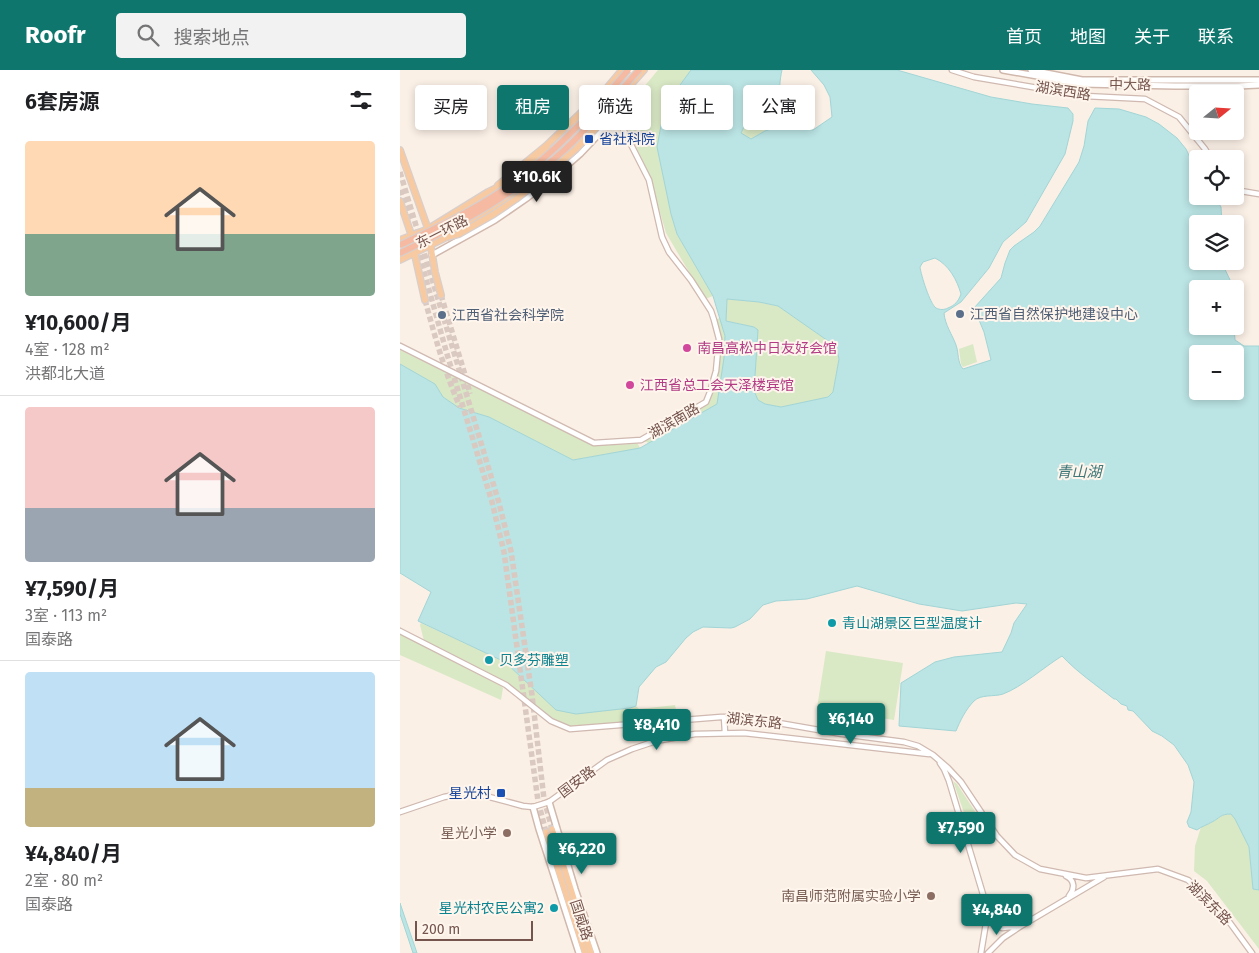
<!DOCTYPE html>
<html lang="zh">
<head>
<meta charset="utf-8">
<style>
  :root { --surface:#fff; --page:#f2f2f2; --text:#202124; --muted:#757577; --line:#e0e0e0; --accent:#0f766e }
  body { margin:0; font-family:"Fira Sans","Noto Sans SC",sans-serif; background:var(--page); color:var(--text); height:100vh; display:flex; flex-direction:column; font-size:19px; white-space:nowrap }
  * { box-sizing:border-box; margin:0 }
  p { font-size:16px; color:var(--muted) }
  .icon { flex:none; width:28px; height:28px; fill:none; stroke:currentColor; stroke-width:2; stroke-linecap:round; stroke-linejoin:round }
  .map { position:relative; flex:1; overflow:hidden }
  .drawer { display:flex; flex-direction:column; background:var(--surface); width:400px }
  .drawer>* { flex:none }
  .guide { position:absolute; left:15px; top:15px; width:475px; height:45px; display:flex; gap:10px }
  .needle { width:32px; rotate:72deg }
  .tools { position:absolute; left:789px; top:15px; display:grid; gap:10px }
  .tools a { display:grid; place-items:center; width:55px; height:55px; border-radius:5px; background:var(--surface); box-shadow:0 2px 8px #0003; font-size:25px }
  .scale { position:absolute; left:15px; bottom:12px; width:118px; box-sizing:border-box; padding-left:5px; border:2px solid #74544c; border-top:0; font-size:14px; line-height:18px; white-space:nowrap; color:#74544c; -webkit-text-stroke:4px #fef5ec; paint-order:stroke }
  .price { position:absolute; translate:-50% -42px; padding:0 11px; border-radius:5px; background:var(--accent); color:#fff; font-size:16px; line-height:32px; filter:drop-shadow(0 1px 2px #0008) }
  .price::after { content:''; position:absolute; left:50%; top:30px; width:15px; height:11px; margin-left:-8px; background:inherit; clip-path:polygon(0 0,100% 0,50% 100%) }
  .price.current { background:#222; color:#fff }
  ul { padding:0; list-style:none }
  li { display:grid; align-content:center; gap:10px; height:265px; padding:0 25px }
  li+li { border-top:1px solid var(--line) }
  li span { display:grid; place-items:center; height:155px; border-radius:5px; color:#555 }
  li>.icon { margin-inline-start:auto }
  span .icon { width:90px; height:90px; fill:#fffc; stroke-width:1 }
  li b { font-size:21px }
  h2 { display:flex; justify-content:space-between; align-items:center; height:60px; padding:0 25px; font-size:21px }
  .chip { padding:0 18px; border-radius:5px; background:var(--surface); box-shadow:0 2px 8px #0003; font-size:18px; line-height:45px }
  .chip.current { background:var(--accent); color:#fff }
  header { display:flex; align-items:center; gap:30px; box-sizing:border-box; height:70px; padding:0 25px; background:var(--accent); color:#fff }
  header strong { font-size:24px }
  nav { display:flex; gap:28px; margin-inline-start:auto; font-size:18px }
  .search { width:350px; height:45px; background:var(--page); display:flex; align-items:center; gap:12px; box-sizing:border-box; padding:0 18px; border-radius:5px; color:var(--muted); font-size:19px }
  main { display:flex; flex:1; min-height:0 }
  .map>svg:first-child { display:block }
  .green { fill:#d9e8c5 }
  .water { fill:#bbe4e4; stroke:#a2d5d6; fill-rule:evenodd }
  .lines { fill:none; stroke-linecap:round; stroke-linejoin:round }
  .primary-tunnel { stroke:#d9c9c0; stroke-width:5.5; stroke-dasharray:5.5 3; stroke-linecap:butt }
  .tertiary-casing { stroke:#cfb9b0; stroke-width:7 }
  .secondary-casing { stroke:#d1b8ad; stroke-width:8 }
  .primary-casing { stroke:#d8cfcd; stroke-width:8 }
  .tertiary { stroke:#fff; stroke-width:4.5 }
  .secondary { stroke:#fff; stroke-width:5 }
  .primary { stroke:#f7caa2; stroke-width:5.5 }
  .primary-bridge-casing { stroke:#d8cfcd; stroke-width:8; stroke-linecap:butt }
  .trunk-bridge-casing { stroke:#d8cfcd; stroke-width:8; stroke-linecap:butt }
  .primary-bridge { stroke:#f7caa2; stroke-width:5.5 }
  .trunk-bridge { stroke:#f5baa1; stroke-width:5.5 }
  .transit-dot { fill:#1a4fb4; stroke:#fef5ec; stroke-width:2 }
  .service-dot { fill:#5c6f8a; stroke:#fef5ec; stroke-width:2 }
  .hotel-dot { fill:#d1479c; stroke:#fef5ec; stroke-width:2 }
  .culture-dot { fill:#0f9aa8; stroke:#fef5ec; stroke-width:2 }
  .education-dot { fill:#8d6e63; stroke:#fef5ec; stroke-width:2 }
  .labels { text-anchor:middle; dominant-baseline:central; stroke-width:4; stroke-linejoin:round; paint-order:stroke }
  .street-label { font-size:14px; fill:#74544c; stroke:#fef5ec }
  .transit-label { font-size:14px; fill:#164399; stroke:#fef5ec; text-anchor:start }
  .service-label { font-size:14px; fill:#4e5e75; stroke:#fef5ec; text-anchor:start }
  .hotel-label { font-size:14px; fill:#b23c85; stroke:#fef5ec; text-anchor:start }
  .culture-label { font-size:14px; fill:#0d838f; stroke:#fef5ec; text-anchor:start }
  .education-label { font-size:14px; fill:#785e54; stroke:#fef5ec; text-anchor:end }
  .water-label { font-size:15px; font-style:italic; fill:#407778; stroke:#fef5ec }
</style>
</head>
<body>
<header>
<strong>Roofr</strong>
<div class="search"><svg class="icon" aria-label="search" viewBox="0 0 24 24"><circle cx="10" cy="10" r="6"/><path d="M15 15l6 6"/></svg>搜索地点</div>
<nav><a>首页</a><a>地图</a><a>关于</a><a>联系</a></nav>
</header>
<main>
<section class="drawer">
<h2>6套房源<svg class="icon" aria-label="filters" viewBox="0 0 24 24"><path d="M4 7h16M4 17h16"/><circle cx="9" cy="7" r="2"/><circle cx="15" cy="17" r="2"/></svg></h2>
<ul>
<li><span style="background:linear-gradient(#ffd9b3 60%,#7fa58c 0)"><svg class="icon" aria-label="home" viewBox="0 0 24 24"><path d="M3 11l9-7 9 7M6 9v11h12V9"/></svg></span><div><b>¥10,600/月</b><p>4室 · 128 m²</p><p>洪都北大道</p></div></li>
<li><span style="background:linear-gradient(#f6c9c9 65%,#9aa5b1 0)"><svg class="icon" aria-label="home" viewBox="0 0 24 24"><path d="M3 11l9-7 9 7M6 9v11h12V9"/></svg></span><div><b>¥7,590/月</b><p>3室 · 113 m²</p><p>国泰路</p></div></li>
<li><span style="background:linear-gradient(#bfe0f5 75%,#c2b280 0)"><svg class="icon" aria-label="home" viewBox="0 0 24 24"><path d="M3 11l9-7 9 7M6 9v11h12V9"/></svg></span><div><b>¥4,840/月</b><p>2室 · 80 m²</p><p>国泰路</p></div></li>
</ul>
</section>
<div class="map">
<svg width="859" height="883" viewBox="0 0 859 883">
  <rect width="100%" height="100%" fill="#fbf0e6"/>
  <path class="green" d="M258 0H291L269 30 263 45 271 144 277 164 313 226 305 229 266 163 249 104 223 49 227 37Z
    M380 30 382 52 380 56 365 61 351 69 341 63C345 56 357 38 365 36 372 34 373 34 380 30Z
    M327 229 359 232 378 236 431 273 437 280 439 289 433 322 428 327 381 337 365 334 358 330 354 322 357 260 354 257 326 251Z
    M320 248 325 267 324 288 317 334 249 373 241 370 306 332 316 301 319 269 314 250Z
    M573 274 577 292 563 297 561 294 559 279Z
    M0 280 195 375 238 374 240 378 173 390 89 347 59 338 43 327 35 314 0 294Z
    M21 553 105 592 157 640 230 638 236 636 239 639 275 635 277 645 271 650 179 657 168 656 150 648 117 620 93 605 24 571 20 555Z
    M0 564 101 616 103 618 101 630 0 585Z
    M426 581 503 593 494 650 417 638Z
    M553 711 557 714 582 752 569 757Z
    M831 744 835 749 849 777 853 819 859 820V879L807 811 794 801 795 776 801 757C805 755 810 754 814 751 820 747 823 744 831 744Z"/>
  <path class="water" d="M291 0H382C380 9 378 21 383 29L386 30 390 39 388 57 413 60 432 47 430 27 424 15 411 0H497L591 27 632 34 668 38 673 44V51L665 84 626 152 603 172 589 198 561 232 544 243C545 255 552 264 556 275 559 283 557 292 563 299L591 290 584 262 574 238 601 208 605 193 610 180 614 176 634 162 640 156 679 92 684 76 688 51 695 38 719 39 746 47 759 54 777 68 786 79 797 102 798 126H814L821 137 822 154H798V191H821L831 212 830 219H798V256H834L835 270 844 276H859V820L853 819 849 777 835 749 831 744C820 744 820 748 812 752 807 755 802 756 797 760L789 757 787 752 791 742 794 712 788 695 774 675 762 666 752 661 733 641 728 640 727 636 721 634 716 629H714C696 615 677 602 662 586 644 597 622 617 603 624 594 627 581 624 574 631 566 639 560 651 556 661L499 656 501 613 535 592 554 587 602 582 611 563 614 553 627 534 616 533 562 541 519 534 457 516 407 529 376 531 363 535 350 549 335 557 331 558 303 557 293 562 286 568 266 592 256 597 239 617 236 636 230 638 176 644 156 640 105 592 18 551 31 522 0 503V294L35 314 43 327 59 338 89 347 173 390 240 378 317 334 324 288 325 266 313 226 277 164 271 144 257 77 263 45 269 30ZM380 30 382 52 380 56 365 61 351 69 341 63 346 53 363 36H370ZM535 188C549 195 557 210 561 224 558 232 555 235 548 238 544 240 540 240 536 238 530 234 521 205 520 197L523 192ZM327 229 359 232 378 236 431 273 437 280 439 289 433 322 428 327 381 337 365 334 358 330 354 321 358 260 354 257 326 251ZM798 284H835V321H798Z
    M0 833 17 883H13L0 844Z"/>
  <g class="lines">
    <path class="primary-tunnel" d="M0 102 99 433 111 481 132 625 144 729 152 759
      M0 120 9 151
      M17 177 47 284 92 432 104 482 138 731 146 762
      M41 225 66 308 70 324
      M25 230C35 267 45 303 60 337"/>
    <g class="tertiary-casing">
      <path id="tertiary" d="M552 0 574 7 685 26 745 29 779 47 805 79 811 89
        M835 120 859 124
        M0 276 194 373 241 370 306 332 310 322 316 301 319 269 314 250 311 241 291 210 269 182 262 167 249 110 219 51 208 39
        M0 561 106 615 151 651 170 659 321 647H344L442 664 504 672 518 676 533 685 548 698 561 712 597 766 615 785 640 799 686 808 758 799 788 810 822 842 852 883
        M324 647 325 663
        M540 693 544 699 549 711 588 841 581 883
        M0 742 44 727 71 722 123 736 133 737 149 732 207 690 232 679 256 671 295 664 344 663 529 684
        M666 806C675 810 675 819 669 826
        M588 841 596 852 602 858 619 856
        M588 883 603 868 621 856 704 807"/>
    </g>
    <g class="secondary-casing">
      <path id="secondary" d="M603 0 682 14 775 16H838L859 15
        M631 0 682 10H859
        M32 185 95 150 127 128 163 99 180 84 215 47
        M149 732 175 819 197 883
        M133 737 139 759 179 883"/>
    </g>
    <g class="primary-casing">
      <path id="primary" d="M217 30 244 0
        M176 55 222 0
        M0 80 28 159 35 202 41 225
        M98 115 147 75 187 37
        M0 131 12 167
        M0 170 28 159 88 122 106 113 133 94 149 80
        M14 181 25 230
        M0 190 47 167 107 131 148 99 184 66 199 49
        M152 759 191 883
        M146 762 185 883"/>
    </g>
    <use href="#tertiary" class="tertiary"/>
    <use href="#secondary" class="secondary"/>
    <use href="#primary" class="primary"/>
    <g class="primary-bridge-casing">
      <path id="primary-bridge" d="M47 167 59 164 94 144 116 129 134 115 176 79 197 57 219 26"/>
    </g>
    <g class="trunk-bridge-casing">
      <path id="trunk-bridge" d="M0 175C46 154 93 131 132 98 168 69 199 35 228 0
        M0 183C58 156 113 125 161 83 189 58 214 28 239 0"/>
    </g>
    <use href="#primary-bridge" class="primary-bridge"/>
    <use href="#trunk-bridge" class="trunk-bridge"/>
  </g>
  <g class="transit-dot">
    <rect x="184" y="64" width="10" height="10" rx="2.5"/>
    <rect x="96" y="718" width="10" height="10" rx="2.5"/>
  </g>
  <g class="service-dot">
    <circle cx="560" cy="244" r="5"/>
    <circle cx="42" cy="245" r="5"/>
  </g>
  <g class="hotel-dot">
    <circle cx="287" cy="278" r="5"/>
    <circle cx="230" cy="315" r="5"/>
  </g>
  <g class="culture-dot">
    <circle cx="432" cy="553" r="5"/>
    <circle cx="89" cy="590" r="5"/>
    <circle cx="154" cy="838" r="5"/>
  </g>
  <g class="education-dot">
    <circle cx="107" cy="763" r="5"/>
    <circle cx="531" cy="826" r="5"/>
  </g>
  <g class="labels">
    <g class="street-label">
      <text transform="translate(730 15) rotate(1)">中大路</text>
      <text transform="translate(663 21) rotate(9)">湖滨西路</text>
      <text transform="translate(42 162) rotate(-27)">东一环路</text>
      <text transform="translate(274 351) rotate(-30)">湖滨南路</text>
      <text transform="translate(354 651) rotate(6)">湖滨东路</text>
      <text transform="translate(177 712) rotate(-37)">国安路</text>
      <text transform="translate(809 833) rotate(45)">湖滨东路</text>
      <text transform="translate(181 850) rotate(72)">国威路</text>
    </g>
    <g class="transit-label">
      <text x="199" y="69">省社科院</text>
      <text x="91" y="723" text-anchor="end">星光村</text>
    </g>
    <g class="service-label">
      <text x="570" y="244">江西省自然保护地建设中心</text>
      <text x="52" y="245">江西省社会科学院</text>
    </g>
    <g class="hotel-label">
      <text x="297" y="278">南昌高松中日友好会馆</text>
      <text x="240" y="315">江西省总工会天泽楼宾馆</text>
    </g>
    <g class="culture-label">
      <text x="442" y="553">青山湖景区巨型温度计</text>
      <text x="99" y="590">贝多芬雕塑</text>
      <text x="144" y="838" text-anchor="end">星光村农民公寓2</text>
    </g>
    <g class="education-label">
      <text x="97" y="763">星光小学</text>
      <text x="521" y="826">南昌师范附属实验小学</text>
    </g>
    <g class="water-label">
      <text x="679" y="402">青山湖</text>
    </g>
  </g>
</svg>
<div class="tools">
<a><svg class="needle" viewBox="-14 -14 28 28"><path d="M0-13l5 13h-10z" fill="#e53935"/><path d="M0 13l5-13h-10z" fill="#757577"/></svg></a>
<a><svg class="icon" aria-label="locate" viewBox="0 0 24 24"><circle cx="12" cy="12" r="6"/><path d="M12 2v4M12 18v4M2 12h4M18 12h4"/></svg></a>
<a><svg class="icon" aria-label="layers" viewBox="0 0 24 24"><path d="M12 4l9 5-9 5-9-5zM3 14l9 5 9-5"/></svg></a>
<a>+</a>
<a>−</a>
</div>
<div class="scale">200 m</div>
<b class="price current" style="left:137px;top:133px">¥10.6K</b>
<b class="price" style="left:451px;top:675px">¥6,140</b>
<b class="price" style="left:257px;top:681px">¥8,410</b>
<b class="price" style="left:561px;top:784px">¥7,590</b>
<b class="price" style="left:182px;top:805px">¥6,220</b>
<b class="price" style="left:597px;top:866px">¥4,840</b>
<div class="guide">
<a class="chip">买房</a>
<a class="chip current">租房</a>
<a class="chip">筛选</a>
<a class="chip">新上</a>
<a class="chip">公寓</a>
</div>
</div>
</main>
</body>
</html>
